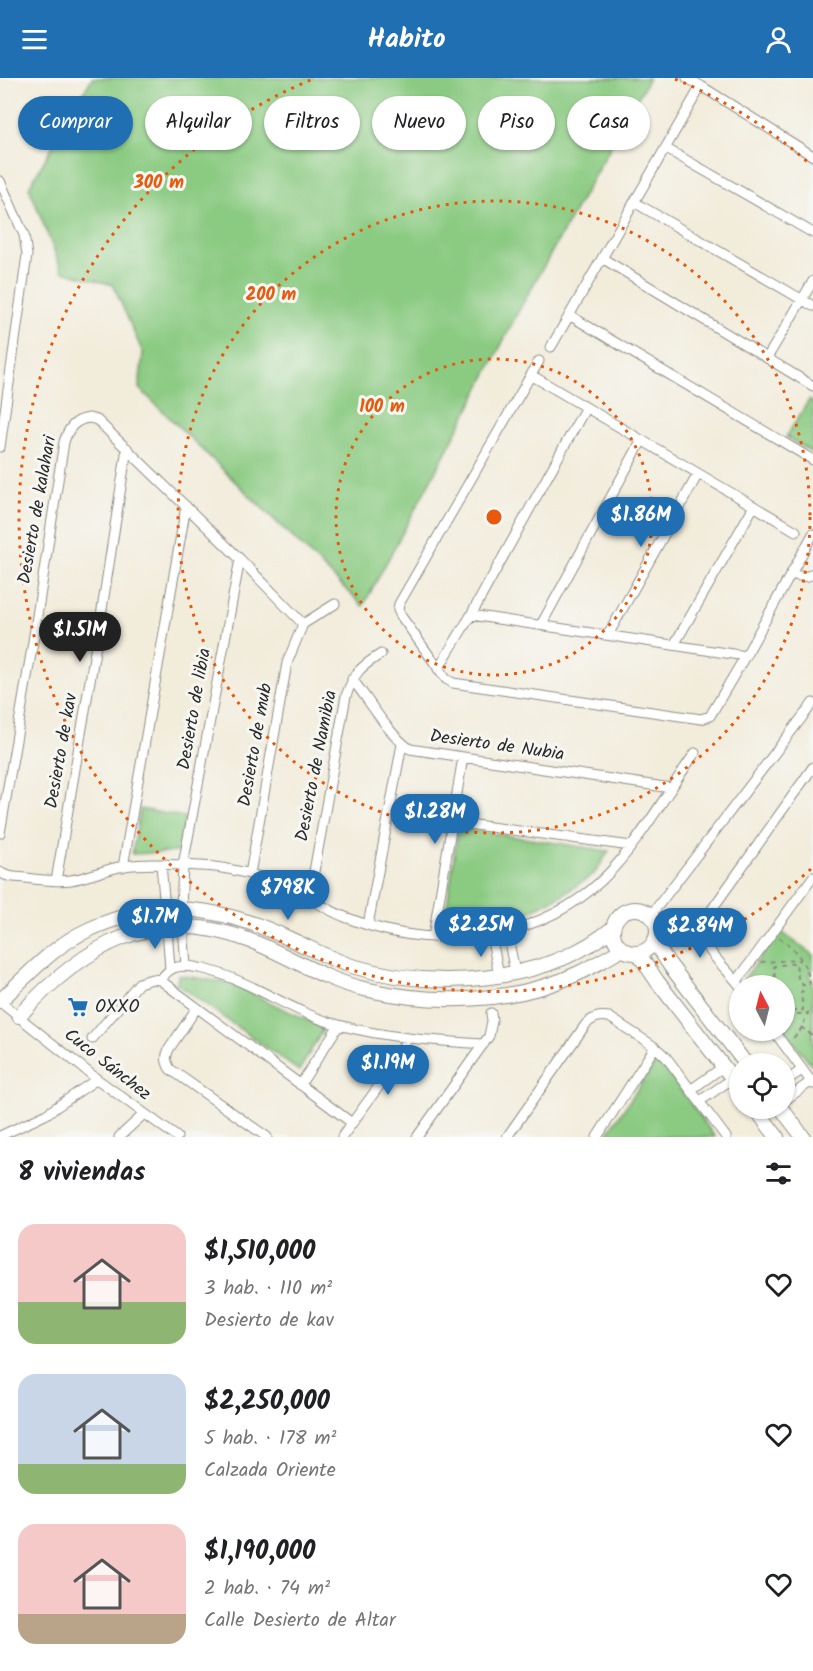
<!DOCTYPE html>
<html lang="es">
<head>
<meta charset="utf-8">
<style>
  :root { --surface:#fff; --page:#f2f2f2; --text:#202124; --muted:#757577; --accent:#1f6fb2 }
  body { margin:0; font-family:Kalam,sans-serif; background:var(--page); color:var(--text); height:100vh; display:flex; flex-direction:column; font-size:22px; white-space:nowrap }
  * { box-sizing:border-box; margin:0 }
  p { font-size:20px; color:var(--muted) }
  .icon { flex:none; width:33px; height:33px; fill:none; stroke:currentColor; stroke-width:2; stroke-linecap:round; stroke-linejoin:round }
  .map { position:relative; height:1059px; overflow:hidden }
  .panel { display:flex; flex-direction:column; background:var(--surface); flex:1 }
  .panel>* { flex:none }
  .hud { position:absolute; left:18px; top:18px; width:777px; height:54px; display:flex; gap:12px }
  .needle { width:39px; rotate:353deg }
  .fabs { position:absolute; left:729px; top:897px; display:grid; gap:12px }
  .fabs a { display:grid; place-items:center; width:66px; height:66px; border-radius:50%; background:var(--surface); box-shadow:0 2px 4px #0004; font-size:30px }
  .price { position:absolute; translate:-50% -51px; padding:0 14px; border-radius:21px; background:var(--accent); color:#fff; font-size:20px; line-height:39px; filter:drop-shadow(0 2px 3px #0008) }
  .price::after { content:''; position:absolute; left:50%; top:36px; width:18px; height:14px; margin-left:-9px; background:inherit; clip-path:polygon(0 0,100% 0,50% 100%) }
  .price.on { background:#222; color:#fff }
  ul { padding:0; list-style:none }
  li { display:flex; align-items:center; gap:18px; height:150px; padding:0 18px }
  li span { display:grid; place-items:center; flex:none; width:168px; height:120px; border-radius:18px; color:#555 }
  li>.icon { margin-inline-start:auto }
  span .icon { width:72px; height:72px; fill:#fffc; stroke-width:1 }
  li b { font-size:26px }
  h2 { display:flex; justify-content:space-between; align-items:center; height:72px; padding:0 18px; font-size:26px }
  .pill { padding:0 21px; border-radius:27px; background:var(--surface); box-shadow:0 2px 4px #0004; font-size:21px; line-height:54px }
  .pill.on { background:var(--accent); color:#fff }
  header { display:flex; justify-content:space-between; align-items:center; height:78px; padding:0 18px; background:var(--accent); color:#fff; font-size:27px; font-weight:700 }
  .map>svg:first-child { display:block }
  .green { fill:#8aca81; stroke:#5a7a56; stroke-width:1.5 }
  .lines { fill:none; stroke-linecap:round; stroke-linejoin:round }
  .street-casing { stroke:#8e8c83; stroke-width:11 }
  .secondary-casing { stroke:#8e8c83; stroke-width:16 }
  .path { stroke:#8e8c83; stroke-width:2; stroke-dasharray:4.5 4.5; stroke-linecap:butt }
  .street { stroke:#fff; stroke-width:9 }
  .secondary { stroke:#fff; stroke-width:14 }
  .ring { fill:none; stroke:#e8590c; stroke-width:3; stroke-dasharray:3 6 }
  .labels { text-anchor:middle; dominant-baseline:central; stroke-width:6; stroke-linejoin:round; paint-order:stroke }
  .street-label { font-size:18px; fill:#2b2b2b; stroke:#f6f6f2 }
  .poi-label { font-size:18px; fill:#2b2b2b; stroke:#f6f6f2; text-anchor:start }
  .centre { fill:#e8590c; stroke:#f6f6f2; stroke-width:3 }
  .ring-label { font-size:18px; text-anchor:middle; font-weight:bold; fill:#e8590c; stroke:#f6f6f2; stroke-width:6; stroke-linejoin:round; paint-order:stroke }
</style>
</head>
<body>
<header><svg class="icon" aria-label="menu" viewBox="0 0 24 24"><path d="M4 6h16M4 12h16M4 18h16"/></svg>Habito<svg class="icon" aria-label="person" viewBox="0 0 24 24"><circle cx="12" cy="8" r="4"/><path d="M4 21q1-7 8-7t8 7"/></svg></header>
<div class="map">
<svg width="813" height="1059" viewBox="0 0 813 1059">
  <rect width="100%" height="100%" fill="#f6f6f2"/>
  <filter id="ink" filterUnits="userSpaceOnUse"><feTurbulence type="fractalNoise" baseFrequency=".0167" numOctaves="2"/><feDisplacementMap in="SourceGraphic" scale="12" xChannelSelector="R" yChannelSelector="G"/><feConvolveMatrix kernelMatrix="1 2 1 2 8 2 1 2 1" color-interpolation-filters="sRGB"/></filter>
  <filter id="wash" filterUnits="userSpaceOnUse"><feTurbulence type="fractalNoise" baseFrequency=".008" numOctaves="4" result="noise"/><feDisplacementMap in="SourceGraphic" scale="24" xChannelSelector="R" yChannelSelector="G"/><feGaussianBlur stdDeviation="1.35" result="paint"/><feColorMatrix in="noise" values="0 0 0 0 0 0 0 0 0 0 0 0 0 0 0 0 0 1.4 0 .05"/><feComposite in="paint" operator="in"/></filter>
  <g filter="url(#wash)">
    <rect width="100%" height="100%" fill="#f2ecdb"/>
    <path class="green" d="M92 0H649L517 236 469 331 363 528 139 310 143 275 113 207 62 193 29 109Z
      M809 322 813 324V376L786 359Z
      M140 731 185 739 178 774 132 776Z
      M458 750 609 773 594 796 562 817 523 837 481 847 444 849Z
      M780 853 813 877V890L810 897 813 910V988L784 953V908L749 907 744 901Z
      M178 897 229 905 324 950 299 993 177 906Z
      M658 981 715 1059H605Z"/>
  </g>
  <g filter="url(#ink)">
    <g class="lines">
      <g class="street-casing">
        <path id="street" d="M687 0 701 8
          M665 70 813 155
          M0 103 24 157 27 177 0 369
          M634 124 813 228
          M602 180 813 308
          M569 237 813 382
          M551 269 701 8 813 78
          M767 280 813 203
          M539 283 399 526 398 532 401 538 446 601 453 605 701 641 710 638 750 570 813 456
          M531 297 796 453
          M791 496C799 498 807 501 813 495
          M471 537 746 578
          M541 547 642 362
          M608 557 698 396
          M674 567 754 428
          M438 591 471 537 586 329
          M352 601C369 622 388 656 410 671L671 710
          M453 744 631 768
          M0 755 32 570 64 364C68 351 74 342 89 340L97 342 240 481 303 546
          M161 786 165 831
          M123 789 186 428
          M0 794C7 800 17 799 26 800 41 802 56 804 71 802 89 799 106 791 124 788 149 784 176 787 201 788 239 789 275 803 309 820 321 827 332 834 345 839 430 873 532 867 601 803 637 769 666 716 695 675
          M250 796 287 585 303 546 335 526
          M56 803 101 538 127 370
          M309 821 346 618C354 595 360 589 381 576
          M181 830 183 787 240 481
          M651 837 813 625
          M368 847 402 666
          M183 848 186 888
          M167 850 170 891
          M507 854 515 894
          M491 857 499 897
          M433 859 463 679
          M160 902C165 896 169 891 177 889 186 887 195 889 204 891 253 903 292 935 339 947 386 960 436 963 484 966
          M160 902 352 1045
          M737 903 813 799
          M740 908C726 889 697 869 703 844L813 689
          M0 924 97 1001 177 1059
          M196 931 169 971C165 979 166 984 170 991L267 1059
          M773 952 813 1006
          M92 961 139 905 152 901 160 902
          M784 1004 802 992
          M300 1007 339 947
          M692 1011 723 989
          M700 1023 732 1001
          M784 1023 813 1002
          M0 1058 45 1037 97 1001
          M119 1059 144 1036
          M342 1059 384 1001 408 960
          M417 1059 489 958 492 943 491 935
          M507 1059 586 946C593 940 599 937 609 939L655 969 666 979 726 1059
          M597 1059 655 969"/>
      </g>
      <g class="secondary-casing">
        <path id="secondary" d="M613 853a22 22 0 1 1 44 0a22 22 0 1 1-44 0Z
          M654 863 669 886 746 986
          M638 875 657 903 740 1010
          M0 923C27 898 54 867 88 852 160 819 220 828 290 861 310 870 330 881 352 888 434 913 545 906 613 850
          M19 938C84 867 153 825 251 863 290 878 324 902 364 911 433 927 514 926 579 895 594 888 608 879 623 871
          M755 1030 777 1059
          M781 1030 803 1059"/>
      </g>
      <path class="path" d="M779 859C795 871 808 886 810 906L803 907
        M761 884 800 882
        M749 902 760 908
        M773 908 775 903 774 888 796 885 798 900C803 903 803 909 803 913L801 914 803 932 788 934V938L784 936
        M788 937 808 935 800 953 791 962
        M801 949 813 958"/>
      <use href="#street" class="street"/>
      <use href="#secondary" class="secondary"/>
    </g>
  </g>
  <g class="ring">
    <circle cx="494" cy="439" r="158"/>
    <circle cx="494" cy="439" r="316"/>
    <path d="M811 791A474 474 0 1 1 313 1M675 1A474 474 0 0 1 811 87"/>
  </g>
  <defs>
    <g id="supermarket-bare" transform="scale(1.62)"><path d="M-6-5.5h2.5l.6 2H6L4.5 2H-2.5L-4.4-4H-6ZM-1.5 3.2a1.3 1.3 0 1 0 .1 0ZM3 3.2a1.3 1.3 0 1 0 .1 0Z" fill="#1f6fb2" stroke="#f6f6f2" stroke-width="2.5" paint-order="stroke"/></g>
  </defs>
  <g fill-rule="evenodd">
    <use href="#supermarket-bare" x="78" y="929"/>
  </g>
  <g class="labels">
    <g class="street-label">
      <text transform="translate(38 432) rotate(-80)">Desierto de kalahari</text>
      <text transform="translate(195 631) rotate(-80)">Desierto de libia</text>
      <text transform="translate(256 667) rotate(-80)">Desierto de mub</text>
      <text transform="translate(497 668) rotate(8)">Desierto de Nubia</text>
      <text transform="translate(62 673) rotate(-80)">Desierto de kav</text>
      <text transform="translate(317 688) rotate(-79)">Desierto de Namibia</text>
      <text transform="translate(107 987) rotate(38)">Cuco Sánchez</text>
    </g>
    <g class="poi-label">
      <text x="95" y="929">OXXO</text>
    </g>
  </g>
  <circle cx="494" cy="439" r="9" class="centre"/>
  <g class="ring-label">
    <text x="159" y="110">300 m</text>
    <text x="271" y="222">200 m</text>
    <text x="382" y="334">100 m</text>
  </g>
</svg>
<div class="fabs">
<a><svg class="needle" viewBox="-14 -14 28 28"><path d="M0-13l5 13h-10z" fill="#e53935"/><path d="M0 13l5-13h-10z" fill="#757577"/></svg></a>
<a><svg class="icon" aria-label="locate" viewBox="0 0 24 24"><circle cx="12" cy="12" r="6"/><path d="M12 2v4M12 18v4M2 12h4M18 12h4"/></svg></a>
</div>
<b class="price" style="left:641px;top:470px">$1.86M</b>
<b class="price on" style="left:80px;top:585px">$1.51M</b>
<b class="price" style="left:435px;top:767px">$1.28M</b>
<b class="price" style="left:288px;top:843px">$798K</b>
<b class="price" style="left:155px;top:872px">$1.7M</b>
<b class="price" style="left:481px;top:880px">$2.25M</b>
<b class="price" style="left:700px;top:881px">$2.84M</b>
<b class="price" style="left:388px;top:1018px">$1.19M</b>
<div class="hud">
<a class="pill on">Comprar</a>
<a class="pill">Alquilar</a>
<a class="pill">Filtros</a>
<a class="pill">Nuevo</a>
<a class="pill">Piso</a>
<a class="pill">Casa</a>
</div>
</div>
<section class="panel">
<h2>8 viviendas<svg class="icon" aria-label="filters" viewBox="0 0 24 24"><path d="M4 7h16M4 17h16"/><circle cx="9" cy="7" r="2"/><circle cx="15" cy="17" r="2"/></svg></h2>
<ul>
<li><span style="background:linear-gradient(#f6c9c9 65%,#8fb573 0)"><svg class="icon" aria-label="home" viewBox="0 0 24 24"><path d="M3 11l9-7 9 7M6 9v11h12V9"/></svg></span><div><b>$1,510,000</b><p>3 hab. · 110 m²</p><p>Desierto de kav</p></div><svg class="icon" aria-label="heart" viewBox="0 0 24 24"><path d="M12 20l-8-8c-3-5 5-10 8-4 3-6 11-1 8 4z"/></svg></li>
<li><span style="background:linear-gradient(#c9d6e8 75%,#8fb573 0)"><svg class="icon" aria-label="home" viewBox="0 0 24 24"><path d="M3 11l9-7 9 7M6 9v11h12V9"/></svg></span><div><b>$2,250,000</b><p>5 hab. · 178 m²</p><p>Calzada Oriente</p></div><svg class="icon" aria-label="heart" viewBox="0 0 24 24"><path d="M12 20l-8-8c-3-5 5-10 8-4 3-6 11-1 8 4z"/></svg></li>
<li><span style="background:linear-gradient(#f6c9c9 75%,#b9a48a 0)"><svg class="icon" aria-label="home" viewBox="0 0 24 24"><path d="M3 11l9-7 9 7M6 9v11h12V9"/></svg></span><div><b>$1,190,000</b><p>2 hab. · 74 m²</p><p>Calle Desierto de Altar</p></div><svg class="icon" aria-label="heart" viewBox="0 0 24 24"><path d="M12 20l-8-8c-3-5 5-10 8-4 3-6 11-1 8 4z"/></svg></li>
</ul>
</section>
</body>
</html>
